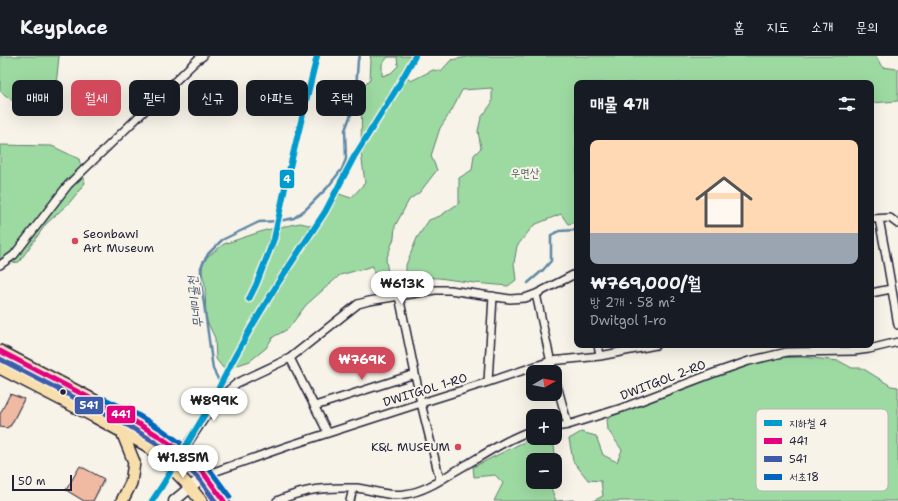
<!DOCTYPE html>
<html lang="ko">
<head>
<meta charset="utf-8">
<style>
  :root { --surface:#171b24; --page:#242831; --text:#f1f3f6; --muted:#9ea1a6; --line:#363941; --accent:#d1495b }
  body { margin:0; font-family:"Shantell Sans","Poor Story",sans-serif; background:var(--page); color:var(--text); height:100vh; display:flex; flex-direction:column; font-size:15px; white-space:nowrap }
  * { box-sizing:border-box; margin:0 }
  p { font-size:13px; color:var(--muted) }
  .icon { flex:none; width:22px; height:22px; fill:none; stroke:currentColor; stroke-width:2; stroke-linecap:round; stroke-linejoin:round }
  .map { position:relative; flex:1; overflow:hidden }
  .side { position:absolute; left:574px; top:24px; width:300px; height:268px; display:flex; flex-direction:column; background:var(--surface); border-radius:8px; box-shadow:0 4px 16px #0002 }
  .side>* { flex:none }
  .banner { position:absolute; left:12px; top:24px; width:380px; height:36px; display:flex; gap:8px }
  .needle { width:26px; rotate:81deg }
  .controls { position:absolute; left:526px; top:309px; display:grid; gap:8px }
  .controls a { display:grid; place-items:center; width:36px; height:36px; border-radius:8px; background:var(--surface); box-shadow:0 4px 16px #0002; font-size:20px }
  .scale { position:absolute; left:12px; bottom:10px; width:60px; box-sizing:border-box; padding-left:4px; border:2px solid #22223b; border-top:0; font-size:11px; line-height:14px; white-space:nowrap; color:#22223b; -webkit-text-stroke:3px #f7f3e8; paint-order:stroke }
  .price { position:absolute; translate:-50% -34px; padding:0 9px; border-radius:14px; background:#fff; color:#222; font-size:13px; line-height:26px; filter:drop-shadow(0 1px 2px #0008) }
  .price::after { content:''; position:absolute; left:50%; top:24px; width:12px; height:9px; margin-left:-6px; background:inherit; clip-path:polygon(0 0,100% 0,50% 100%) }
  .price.on { background:var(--accent); color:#fff }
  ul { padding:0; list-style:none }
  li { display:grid; align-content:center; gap:8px; height:212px; padding:0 16px }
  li+li { border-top:1px solid var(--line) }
  li span { display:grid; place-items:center; height:124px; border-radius:8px; color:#555 }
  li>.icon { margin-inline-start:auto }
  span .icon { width:72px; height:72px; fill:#fffc; stroke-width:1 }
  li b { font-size:17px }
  h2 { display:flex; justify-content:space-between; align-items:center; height:48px; padding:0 16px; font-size:17px }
  .chip { padding:0 14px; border-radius:8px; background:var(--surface); box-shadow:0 4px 16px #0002; font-size:14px; line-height:36px }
  .chip.on { background:var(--accent); color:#fff }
  header { display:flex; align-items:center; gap:24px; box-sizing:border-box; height:56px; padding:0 20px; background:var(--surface); border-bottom:1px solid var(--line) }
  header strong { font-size:19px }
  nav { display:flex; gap:22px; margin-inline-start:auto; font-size:14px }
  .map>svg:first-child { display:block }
  .green { fill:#9ddaa2; stroke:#607e6e; fill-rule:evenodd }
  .shadow { fill:#0003 }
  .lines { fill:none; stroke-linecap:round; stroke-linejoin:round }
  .stream { stroke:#6187a5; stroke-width:2.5 }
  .building { fill:#efb9a2; stroke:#22223b }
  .street-casing { stroke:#22223b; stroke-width:10 }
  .secondary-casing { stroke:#22223b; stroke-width:13 }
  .primary-casing { stroke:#22223b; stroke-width:14 }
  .street { stroke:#f7f3e8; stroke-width:7 }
  .secondary { stroke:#f7f3e8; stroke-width:10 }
  .primary { stroke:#f8deab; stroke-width:11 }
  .bus-1-casing { stroke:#f7f3e8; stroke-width:8 }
  .bus-2-casing { stroke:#f7f3e8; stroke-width:8 }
  .bus-3-casing { stroke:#f7f3e8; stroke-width:8 }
  .bus-1 { stroke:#e5007d; stroke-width:5 }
  .bus-2 { stroke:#3d5bab; stroke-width:5 }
  .bus-3 { stroke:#0065bd; stroke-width:5 }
  .metro-1-casing { stroke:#f7f3e8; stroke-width:9 }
  .metro-1 { stroke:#009bce; stroke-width:6 }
  .poi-dot { fill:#d1495b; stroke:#f7f3e8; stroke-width:1.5 }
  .bus-dot { fill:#22223b; stroke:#f7f3e8; stroke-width:1.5 }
  .labels { text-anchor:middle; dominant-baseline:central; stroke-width:4; stroke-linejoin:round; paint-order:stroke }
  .park-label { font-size:12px; fill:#47595a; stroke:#f7f3e8 }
  .poi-label { font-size:12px; fill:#22223b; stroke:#f7f3e8; text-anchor:start }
  .street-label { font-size:12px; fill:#22223b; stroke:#f7f3e8 }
  .water-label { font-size:13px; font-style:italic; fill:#425570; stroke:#f7f3e8 }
  .key { fill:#f7f3e8; stroke:#b7b4b4; stroke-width:1 }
  .key-label { font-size:11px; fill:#22223b }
  .line-badge { stroke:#f7f3e8; stroke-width:1.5 }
  .badge-label { font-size:11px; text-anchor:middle; font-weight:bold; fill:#fff }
</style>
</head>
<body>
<header>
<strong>Keyplace</strong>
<nav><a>홈</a><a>지도</a><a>소개</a><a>문의</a></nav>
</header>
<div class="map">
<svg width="898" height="445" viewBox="0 0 898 445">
  <rect width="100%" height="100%" fill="#f7f3e8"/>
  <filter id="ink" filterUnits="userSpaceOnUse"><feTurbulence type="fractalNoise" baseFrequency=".025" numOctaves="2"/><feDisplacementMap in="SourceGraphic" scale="8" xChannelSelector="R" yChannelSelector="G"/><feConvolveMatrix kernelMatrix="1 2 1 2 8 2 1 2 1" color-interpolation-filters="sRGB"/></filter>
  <g filter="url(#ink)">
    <path class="green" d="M0 0H59L57 20 53 48 22 52 0 35Z
      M370 0H410L403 19 411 25 433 14 441 15 451 4 472 0H876L882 11 898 13V45L871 47V27H577V166L568 168 561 158 534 169 517 190 514 207 516 224 508 230 475 227 439 222 406 221V209L417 182 429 164 440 160 459 147V122L472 114 474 99 481 92 478 75 481 62 492 47V32L462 34 452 54 440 72 431 100 437 114 420 136 409 144 395 170 394 182 386 204 388 217 380 224 375 225 373 210 340 219 306 249 288 273 273 281 266 292 250 305 232 311 223 312 216 303 215 282 206 263 205 229 202 216 203 204 224 188 266 174 300 167 314 170 330 140 339 138 351 142 365 127 361 96 362 32 370 24 371 4ZM388 1H397L398 10 391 17 382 20V8Z
      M0 89 52 90 79 103 85 127 70 146 46 168 19 206 0 208Z
      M803 301 839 305 852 312H862L891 330 898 331V445H593L603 440 601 425 588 424 573 405 569 383 581 376 596 380 603 399 617 406 622 394 608 374 607 363 628 352 758 305 771 302Z
      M528 384 554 390 557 414 555 418V404H533V426H551L550 429 556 445 573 444 576 445H494L503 427 495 419 474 421 473 411Z"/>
    <path class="shadow" d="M11 339 23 344 24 345 11 371 7 373 0 371V360Z
      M80 411 104 424 105 425 94 445H83L68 436 67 434Z"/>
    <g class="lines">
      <path class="stream" d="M528 227 543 214 551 205V179L559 175 577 174
        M221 333 220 327 213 313 201 226V211L208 198 222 184 259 166 279 165 294 162 306 153 327 132 342 113 346 103 345 74 355 48 358 4 360 0
        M222 333 227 323"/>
    </g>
    <path class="building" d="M10 338 24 343 11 369 6 372 0 371V358Z
      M80 410 104 423 93 445H84L66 434Z"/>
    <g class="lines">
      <g class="street-casing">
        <path id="street" d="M871 163 890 162 898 168
          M879 163 887 205 898 269
          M0 209 14 199 68 129 197 4 203 0
          M871 237 891 233
          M536 238 553 316
          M399 240 421 347 440 424
          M598 289 600 300
          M290 302 328 377
          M555 322 568 369
          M488 326 493 240
          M315 350 415 318
          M555 371 568 369 622 352 714 317 749 305 787 296 854 295 869 293 898 286
          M182 396 204 363 223 339 237 327 290 302 358 248 369 245 435 234H450L510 243 525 242 536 238 577 217
          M205 419 288 390 421 347 488 326 551 305 600 300 656 289
          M277 445C300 435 317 432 342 432 347 432 352 432 357 432 373 434 389 441 405 438 422 436 438 426 452 417 479 402 504 384 533 374
          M350 445 353 432"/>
      </g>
      <g class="secondary-casing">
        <path id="secondary" d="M174 445 205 419"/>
      </g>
      <g class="primary-casing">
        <path id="primary" d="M0 295 132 364 157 379 182 396 205 419 224 445
          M0 312 95 361 146 389 168 408 190 431 201 445
          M122 445 131 427 134 406 122 376"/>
      </g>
      <use href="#street" class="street"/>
      <use href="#secondary" class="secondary"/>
      <use href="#primary" class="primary"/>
      <g class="bus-1-casing">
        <path id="bus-1" d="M0 295 132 364 157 379 182 396 205 419 224 445"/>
      </g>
      <g class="bus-2-casing">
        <path id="bus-2" d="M0 303 129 370 153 385 178 401 200 424 215 445"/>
      </g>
      <g class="bus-3-casing">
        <path id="bus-3" d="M105 343 136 358 161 373 186 391 210 414 230 441"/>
      </g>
      <use href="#bus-1" class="bus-1"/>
      <use href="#bus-2" class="bus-2"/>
      <use href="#bus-3" class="bus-3"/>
      <g class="metro-1-casing">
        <path id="metro-1" d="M249 243 256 229 274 183 286 127 317 0
          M152 445 162 430 208 353 233 304 252 270 278 227 325 156 354 101 396 34 415 0"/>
      </g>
      <use href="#metro-1" class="metro-1"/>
    </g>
  </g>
  <g class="poi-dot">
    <circle cx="75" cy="185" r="4"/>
    <circle cx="458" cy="391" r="4"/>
  </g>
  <circle class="bus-dot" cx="63" cy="336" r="3.5"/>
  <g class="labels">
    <g class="park-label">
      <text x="525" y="117">우면산</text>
    </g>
    <g class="poi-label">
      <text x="83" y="178">Seonbawi<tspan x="83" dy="14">Art Museum</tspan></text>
      <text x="450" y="391" text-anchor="end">K&amp;L MUSEUM</text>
    </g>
    <g class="street-label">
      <text transform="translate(663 324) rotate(-21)">DWITGOL 2-RO</text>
      <text transform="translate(425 334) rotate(-17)">DWITGOL 1-RO</text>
    </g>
    <g class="water-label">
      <text transform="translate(195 246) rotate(-97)">무네미골천</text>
    </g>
  </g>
  <rect x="756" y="353" width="132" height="82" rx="6" class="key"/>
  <rect x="764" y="364" width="18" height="6" fill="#009bce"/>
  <rect x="764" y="382" width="18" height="6" fill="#e5007d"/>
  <rect x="764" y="400" width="18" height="6" fill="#3d5bab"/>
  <rect x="764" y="418" width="18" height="6" fill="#0065bd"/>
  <g class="key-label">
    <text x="789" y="371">지하철 4</text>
    <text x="789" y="389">441</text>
    <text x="789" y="407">541</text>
    <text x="789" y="425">서초18</text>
  </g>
  <g class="line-badge">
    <rect x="279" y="113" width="16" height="20" rx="4" fill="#009bce"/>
    <rect x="74" y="340" width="30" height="19" rx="4" fill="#3d5bab"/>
    <rect x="106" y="349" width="30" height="19" rx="4" fill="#e5007d"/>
  </g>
  <g class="badge-label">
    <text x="287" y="127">4</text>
    <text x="89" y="353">541</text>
    <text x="121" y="362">441</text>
  </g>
</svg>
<div class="controls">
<a><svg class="needle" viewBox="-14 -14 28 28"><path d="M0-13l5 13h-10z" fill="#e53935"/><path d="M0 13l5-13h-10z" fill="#9ea1a6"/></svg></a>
<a>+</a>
<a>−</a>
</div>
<div class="scale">50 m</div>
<b class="price" style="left:402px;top:249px">₩613K</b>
<b class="price on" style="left:362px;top:325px">₩769K</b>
<b class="price" style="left:214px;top:366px">₩899K</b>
<b class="price" style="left:183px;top:423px">₩1.85M</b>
<div class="banner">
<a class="chip">매매</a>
<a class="chip on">월세</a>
<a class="chip">필터</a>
<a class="chip">신규</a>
<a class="chip">아파트</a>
<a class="chip">주택</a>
</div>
<section class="side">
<h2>매물 4개<svg class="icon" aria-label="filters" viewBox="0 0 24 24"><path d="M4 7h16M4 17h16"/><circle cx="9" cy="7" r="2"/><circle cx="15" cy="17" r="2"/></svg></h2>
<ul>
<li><span style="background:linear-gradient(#ffd9b3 75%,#9aa5b1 0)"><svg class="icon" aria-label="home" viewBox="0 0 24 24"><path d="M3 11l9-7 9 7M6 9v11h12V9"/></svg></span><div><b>₩769,000/월</b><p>방 2개 · 58 m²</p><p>Dwitgol 1-ro</p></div></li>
</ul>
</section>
</div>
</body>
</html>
